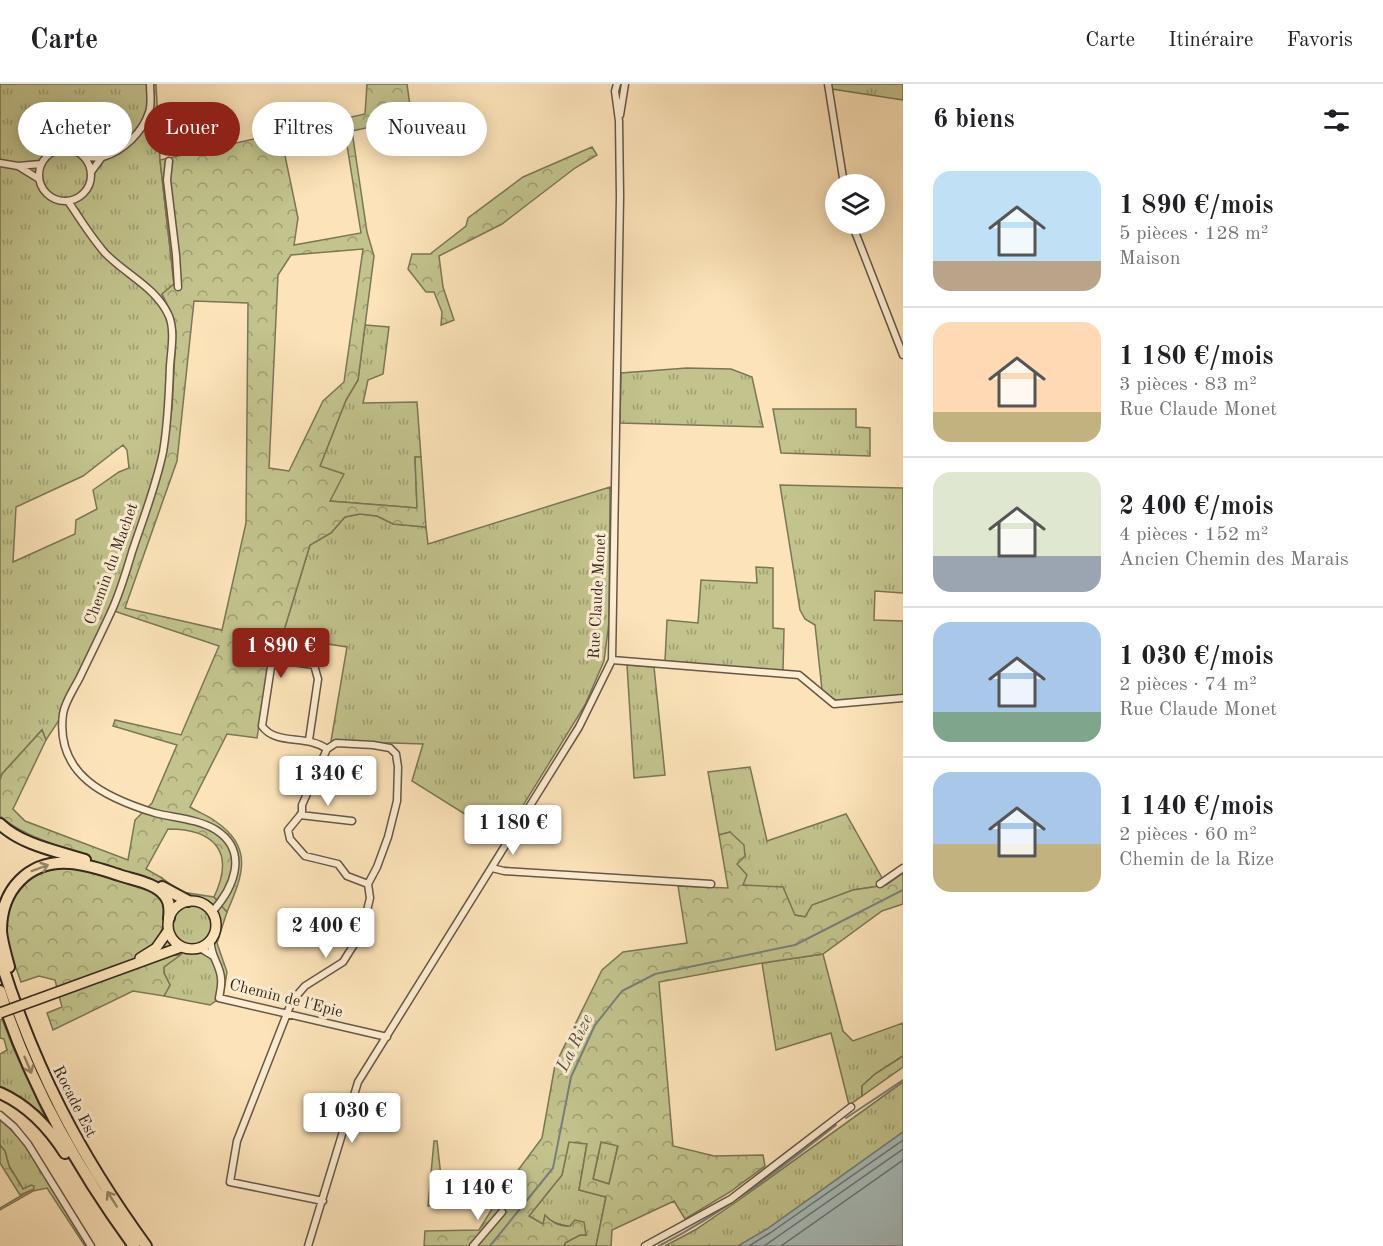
<!DOCTYPE html>
<html lang="fr">
<head>
<meta charset="utf-8">
<style>
  :root { --surface:#fff; --page:#f6f6f6; --text:#202124; --muted:#757577; --line:#e0e0e0; --accent:#8f2418 }
  body { margin:0; font-family:"Old Standard TT",serif; background:var(--page); color:var(--text); height:100vh; display:flex; flex-direction:column; font-size:22px; white-space:nowrap }
  * { box-sizing:border-box; margin:0 }
  p { font-size:20px; color:var(--muted) }
  .icon { flex:none; width:33px; height:33px; fill:none; stroke:currentColor; stroke-width:2; stroke-linecap:round; stroke-linejoin:round }
  .map { position:relative; flex:1; overflow:hidden }
  .sheet { display:flex; flex-direction:column; background:var(--surface); width:480px }
  .sheet>* { flex:none }
  .guide { position:absolute; left:18px; top:18px; width:570px; height:54px; display:flex; gap:12px }
  .tools { position:absolute; left:825px; top:90px; display:grid; gap:12px }
  .tools a { display:grid; place-items:center; width:60px; height:60px; border-radius:50%; background:var(--surface); box-shadow:0 3px 15px #0003; font-size:30px }
  .price { position:absolute; translate:-50% -51px; padding:0 14px; border-radius:6px; background:#fff; color:#222; font-size:20px; line-height:39px; filter:drop-shadow(0 2px 3px #0008) }
  .price::after { content:''; position:absolute; left:50%; top:36px; width:18px; height:14px; margin-left:-9px; background:inherit; clip-path:polygon(0 0,100% 0,50% 100%) }
  .price.on { background:var(--accent); color:#fff }
  ul { padding:0; list-style:none }
  li { display:flex; align-items:center; gap:18px; height:150px; padding:0 30px }
  li+li { border-top:2px solid var(--line) }
  li span { display:grid; place-items:center; flex:none; width:168px; height:120px; border-radius:18px; color:#555 }
  li>.icon { margin-inline-start:auto }
  span .icon { width:72px; height:72px; fill:#fffc; stroke-width:1 }
  li b { font-size:26px }
  h2 { display:flex; justify-content:space-between; align-items:center; height:72px; padding:0 30px; font-size:26px }
  .chip { padding:0 21px; border-radius:27px; background:var(--surface); box-shadow:0 3px 15px #0003; font-size:21px; line-height:54px }
  .chip.on { background:var(--accent); color:#fff }
  header { display:flex; align-items:center; gap:36px; box-sizing:border-box; height:84px; padding:0 30px; background:var(--surface); border-bottom:2px solid var(--line) }
  header strong { font-size:28px }
  nav { display:flex; gap:33px; margin-inline-start:auto; font-size:21px }
  main { display:flex; flex:1; min-height:0 }
  .map>svg:first-child { display:block }
  .grass { fill:url(#grass-tufts); stroke:#7b7656; stroke-width:1.5; fill-rule:evenodd }
  .forest { fill:url(#forest-crowns); stroke:#7b7656; stroke-width:1.5; fill-rule:evenodd }
  .water { fill:#a6bbbb; stroke:#78807c; stroke-width:1.5 }
  .lines { fill:none; stroke-linecap:round; stroke-linejoin:round }
  .shore { stroke:#6d726c; stroke-width:1.5 }
  .stream { stroke:#78807c; stroke-width:2 }
  .street-casing { stroke:#665745; stroke-width:9 }
  .primary-casing { stroke:#34281e; stroke-width:12 }
  .highway-casing { stroke:#34281e; stroke-width:14 }
  .street { stroke:#fdedd2; stroke-width:6 }
  .primary { stroke:#fce3b9; stroke-width:9 }
  .highway { stroke:#fce3b9; stroke-width:10 }
  .primary-bridge-casing { stroke:#34281e; stroke-width:12; stroke-linecap:butt }
  .primary-bridge { stroke:#fce3b9; stroke-width:9 }
  .oneway { stroke:#98866c }
  .labels { text-anchor:middle; dominant-baseline:central; stroke-width:6; stroke-linejoin:round; paint-order:stroke }
  .street-label { font-size:16px; fill:#34281e; stroke:#fdedd2 }
  .water-label { font-size:18px; font-style:italic; fill:#56544d; stroke:#fdedd2 }
</style>
</head>
<body>
<header>
<strong>Carte</strong>
<nav><a>Carte</a><a>Itinéraire</a><a>Favoris</a></nav>
</header>
<main>
<div class="map">
<svg width="903" height="1162" viewBox="0 0 903 1162">
  <defs>
    <pattern id="grass-tufts" width="24" height="20" patternUnits="userSpaceOnUse" patternTransform="scale(1.5)"><rect width="24" height="20" fill="#c2c38d"/><path d="M3 7l-1-3M5 7V3M7 7l1-3M15 17l-1-3M17 17v-4M19 17l1-3" fill="none" stroke="#9e9e73"/></pattern>
    <pattern id="forest-crowns" width="20" height="18" patternUnits="userSpaceOnUse" patternTransform="scale(1.5)"><rect width="20" height="18" fill="#c2c38d"/><path d="M2 6a3 3 0 1 1 6 0M12 15a3 3 0 1 1 6 0" fill="none" stroke="#9e9e73"/></pattern>
  </defs>
  <rect width="100%" height="100%" fill="#fce3b9"/>
  <filter id="stains"><feTurbulence type="fractalNoise" baseFrequency=".00333" numOctaves="4"/><feColorMatrix values="0 0 0 0 .2 0 0 0 0 .09 0 0 0 0 .02 0 0 0 .5 -.17"/></filter>
  <radialGradient id="worn" r=".72"><stop offset=".6" stop-color="#630" stop-opacity="0"/><stop offset="1" stop-color="#630" stop-opacity=".3"/></radialGradient>
  <path class="grass" d="M0 0H156L160 76 174 200 162 211 171 228 176 248 172 324 165 371 114 527 71 618 46 656 42 646 2 690 0 695ZM123 361 127 366 129 384 119 388 93 406 97 425 76 436 75 450 13 478 16 423 83 392Z
    M831 0H903V16L832 5Z
    M365 241 389 243 383 290 368 296 363 319 417 318 421 373H415L417 424 329 417 320 382 346 316 358 296Z
    M687 284 731 285 752 293 763 343 620 339 621 289Z
    M773 325H856V343L870 344V372L781 369Z
    M780 401 903 404V509L875 507 874 536 903 537V613L840 618 830 613 822 606 815 541 805 535 800 526Z
    M610 403 609 538 604 577 585 621 503 754 412 697 423 660 331 657 347 563 282 553 310 461 331 449 345 433 360 430 377 432 393 440 426 443 428 460Z
    M756 483 773 484V544L784 545 783 587 665 577 667 536 698 539 701 496 757 499Z
    M627 581 654 583 665 691 634 694Z
    M750 683 767 757 846 730 886 801 853 806 813 821 805 833 795 831 742 801 730 748 719 751 708 688Z
    M162 794 181 808 214 813 227 828 217 859 227 888 223 912 210 921 164 912 170 901 164 889V883L180 870 160 873 154 861 166 821Z
    M823 870 843 947 853 957 903 939V972L875 990 862 1002V1012L849 1021 831 949 776 966 762 879Z
    M2 935 14 966 45 1033 43 1035 0 1005V970L7 966 4 955 0 954V936Z
    M903 998V1048L767 1145 738 1162H665L695 1146 739 1116Z
    M0 1035C36 1066 62 1121 88 1162H85L47 1104 33 1107 0 1126V1124L34 1104 23 1105 9 1082 5 1067 0 1061Z
    M569 1057 587 1059 579 1106 606 1113 596 1162H564V1159L580 1151H586C582 1148 577 1145 572 1143 562 1140 554 1141 545 1132L543 1141 529 1132 562 1091Z
    M601 1058 618 1061 609 1100 593 1095Z"/>
  <path class="forest" d="M367 0H407L410 22 429 19 434 29 352 47 367 148 374 172 358 296 346 316 320 382 344 390 330 417 417 424 415 373H421L426 443 393 440 377 432 360 430 345 433 331 449 310 461 282 553H278L275 573 269 580 257 654 227 650 190 723C198 728 207 731 215 737 254 763 243 791 227 828L214 813C235 769 216 745 168 745L146 785 162 794C166 820 168 838 155 861L160 873 182 870 164 883V889L170 901 164 912 133 907 53 946 47 929 62 923 55 896 39 892 21 898C14 878 5 857 6 834 6 830 9 825 11 821 22 796 43 784 70 784L76 768C49 758 22 751 0 732V696L2 690 42 646 46 656 13 725 25 737 128 776 135 736 152 719 177 661 113 642 115 636 181 651 219 562 114 527 165 371 172 324 176 248 171 228 162 210 174 200 160 76 365 30ZM345 49 361 149 294 161 298 134 284 67 294 59ZM363 165 344 298 323 317 289 387 269 384 278 191 291 171ZM194 217 248 219 246 439 222 546 125 524 177 377Z
    M592 63 597 71 575 84 502 140 439 172 443 203 454 236 441 241 442 228 434 208H426L408 185 412 170H430L466 142 468 134 523 93Z
    M730 748 744 761 745 772 737 780 747 791 743 801 783 803 795 831 805 833 812 821 853 806 886 801 903 789V820L882 827 823 870 762 879 659 898 673 1062 714 1072 763 1071 765 1082 730 1108 685 1135 674 1117 612 1146 611 1162H596L606 1113 579 1106 587 1060 569 1058 562 1091 529 1132 543 1140 545 1131C552 1139 560 1143 570 1142L575 1136 584 1138 586 1151H580L565 1159 564 1162H424L425 1147 479 1146 507 1101 542 1054 555 981 602 886 623 868 687 859 678 802 728 804 719 751ZM601 1058 618 1062 609 1100 593 1095Z
    M903 972V983L862 1012V1002L875 990Z
    M434 1057H437L442 1101H466L454 1105 444 1106 439 1111 438 1121 428 1122Z
    M0 1061 5 1067 9 1082 23 1105 31 1101 34 1102V1105L20 1111 0 1079Z"/>
  <path class="water" d="M903 1048V1162H738L767 1145Z"/>
  <g class="lines">
    <path class="shore" d="M749 1162 770 1149 903 1056
      M764 1162 903 1065
      M781 1162 903 1076"/>
    <path class="stream" d="M846 1034 903 996
      M490 1162 553 1084 571 993 595 941 622 907 655 890 795 861 903 806
      M659 1162C723 1129 780 1085 836 1041"/>
    <g class="street-casing">
      <path id="street" d="M828 0 844 100
        M620 31 625 0
        M39 91a26 26 0 1 1 52 0a26 26 0 1 1-52 0Z
        M84 73C90 73 97 74 103 73 123 67 143 48 149 28 152 20 150 9 150 0
        M169 77 167 96 176 171 178 203
        M0 79 18 82 41 80
        M18 82 39 95
        M91 88 102 73
        M68 117C80 135 91 153 105 169 126 191 156 203 169 232 175 247 171 267 170 282 169 311 168 339 163 368 156 402 143 435 132 468 126 488 120 509 111 528 101 550 90 572 80 593 74 605 65 617 63 630 55 691 106 714 155 729 175 734 198 735 216 746 250 768 233 805 212 828
        M852 140 903 271
        M612 576 799 591 834 620 903 614
        M309 656 318 595 314 581 279 576 271 583 262 642C276 662 307 650 327 665
        M300 731 352 737
        M492 784 504 787 711 800
        M880 800 903 784
        M211 856C209 870 220 880 221 894 222 901 220 908 219 914L387 953
        M200 864 213 872
        M0 1031 14 1043 28 1060 91 1162
        M323 1117 230 1098 237 1057 292 917 305 902 343 878 355 859 362 847 370 814 368 800 347 792 338 780 305 772 290 755 288 746 302 729V721L327 665 336 659 373 661 390 664 396 670 398 683 397 717 388 753 377 783 368 800
        M308 1162 358 998 579 643 612 576 620 113 619 37 615 7 617 0
        M473 1162 502 1128
        M645 1162 731 1115 851 1023"/>
    </g>
    <g class="primary-casing">
      <path id="primary" d="M168 841a24 24 0 1 1 48 0a24 24 0 1 1-48 0Z
        M140 874 156 864 168 847
        M33 917 181 863"/>
    </g>
    <g class="highway-casing">
      <path id="highway" d="M0 740C22 761 57 767 85 776
        M162 803 188 817
        M0 874C34 983 79 1070 146 1162
        M9 883C6 871 2 859 1 847 1 806 28 776 70 779 87 780 103 786 119 791 133 796 156 799 165 812 170 818 170 826 169 834
        M0 907C29 999 77 1084 134 1162
        M0 1009C27 1021 49 1044 65 1069"/>
    </g>
    <use href="#street" class="street"/>
    <use href="#primary" class="primary"/>
    <use href="#highway" class="highway"/>
    <g class="primary-bridge-casing">
      <path id="primary-bridge" d="M0 929 33 917"/>
    </g>
    <use href="#primary-bridge" class="primary-bridge"/>
  </g>
  <defs><path id="oneway-shaft" d="M-6 0H5M1.5-3L5.5 0L1.5 3" fill="none" stroke-width="1.6" stroke-linecap="round" stroke-linejoin="round" transform="scale(1.5)"/></defs>
  <g class="oneway">
    <use href="#oneway-shaft" transform="translate(40 784) rotate(-20)"/>
    <use href="#oneway-shaft" transform="translate(28 981) rotate(67)"/>
    <use href="#oneway-shaft" transform="translate(112 1115) rotate(-123)"/>
  </g>
  <g class="labels">
    <g class="street-label">
      <text transform="translate(112 480) rotate(-70)">Chemin du Machet</text>
      <text transform="translate(598 512) rotate(-87)">Rue Claude Monet</text>
      <text transform="translate(286 915) rotate(14)">Chemin de l'Epie</text>
      <text transform="translate(74 1018) rotate(63)">Rocade Est</text>
    </g>
    <g class="water-label">
      <text transform="translate(575 959) rotate(-64)">La Rize</text>
    </g>
  </g>
  <rect width="100%" height="100%" filter="url(#stains)"/>
  <rect width="100%" height="100%" fill="url(#worn)"/>
</svg>
<div class="tools">
<a><svg class="icon" aria-label="layers" viewBox="0 0 24 24"><path d="M12 4l9 5-9 5-9-5zM3 14l9 5 9-5"/></svg></a>
</div>
<b class="price on" style="left:281px;top:595px">1 890 €</b>
<b class="price" style="left:328px;top:723px">1 340 €</b>
<b class="price" style="left:513px;top:772px">1 180 €</b>
<b class="price" style="left:326px;top:875px">2 400 €</b>
<b class="price" style="left:352px;top:1060px">1 030 €</b>
<b class="price" style="left:478px;top:1137px">1 140 €</b>
<div class="guide">
<a class="chip">Acheter</a>
<a class="chip on">Louer</a>
<a class="chip">Filtres</a>
<a class="chip">Nouveau</a>
</div>
</div>
<section class="sheet">
<h2>6 biens<svg class="icon" aria-label="filters" viewBox="0 0 24 24"><path d="M4 7h16M4 17h16"/><circle cx="9" cy="7" r="2"/><circle cx="15" cy="17" r="2"/></svg></h2>
<ul>
<li><span style="background:linear-gradient(#bfe0f5 75%,#b9a48a 0)"><svg class="icon" aria-label="home" viewBox="0 0 24 24"><path d="M3 11l9-7 9 7M6 9v11h12V9"/></svg></span><div><b>1 890 €/mois</b><p>5 pièces · 128 m²</p><p>Maison</p></div></li>
<li><span style="background:linear-gradient(#ffd9b3 75%,#c2b280 0)"><svg class="icon" aria-label="home" viewBox="0 0 24 24"><path d="M3 11l9-7 9 7M6 9v11h12V9"/></svg></span><div><b>1 180 €/mois</b><p>3 pièces · 83 m²</p><p>Rue Claude Monet</p></div></li>
<li><span style="background:linear-gradient(#dfe7d0 70%,#9aa5b1 0)"><svg class="icon" aria-label="home" viewBox="0 0 24 24"><path d="M3 11l9-7 9 7M6 9v11h12V9"/></svg></span><div><b>2 400 €/mois</b><p>4 pièces · 152 m²</p><p>Ancien Chemin des Marais</p></div></li>
<li><span style="background:linear-gradient(#a9c7e8 75%,#7fa58c 0)"><svg class="icon" aria-label="home" viewBox="0 0 24 24"><path d="M3 11l9-7 9 7M6 9v11h12V9"/></svg></span><div><b>1 030 €/mois</b><p>2 pièces · 74 m²</p><p>Rue Claude Monet</p></div></li>
<li><span style="background:linear-gradient(#a9c7e8 60%,#c2b280 0)"><svg class="icon" aria-label="home" viewBox="0 0 24 24"><path d="M3 11l9-7 9 7M6 9v11h12V9"/></svg></span><div><b>1 140 €/mois</b><p>2 pièces · 60 m²</p><p>Chemin de la Rize</p></div></li>
</ul>
</section>
</main>
</body>
</html>
